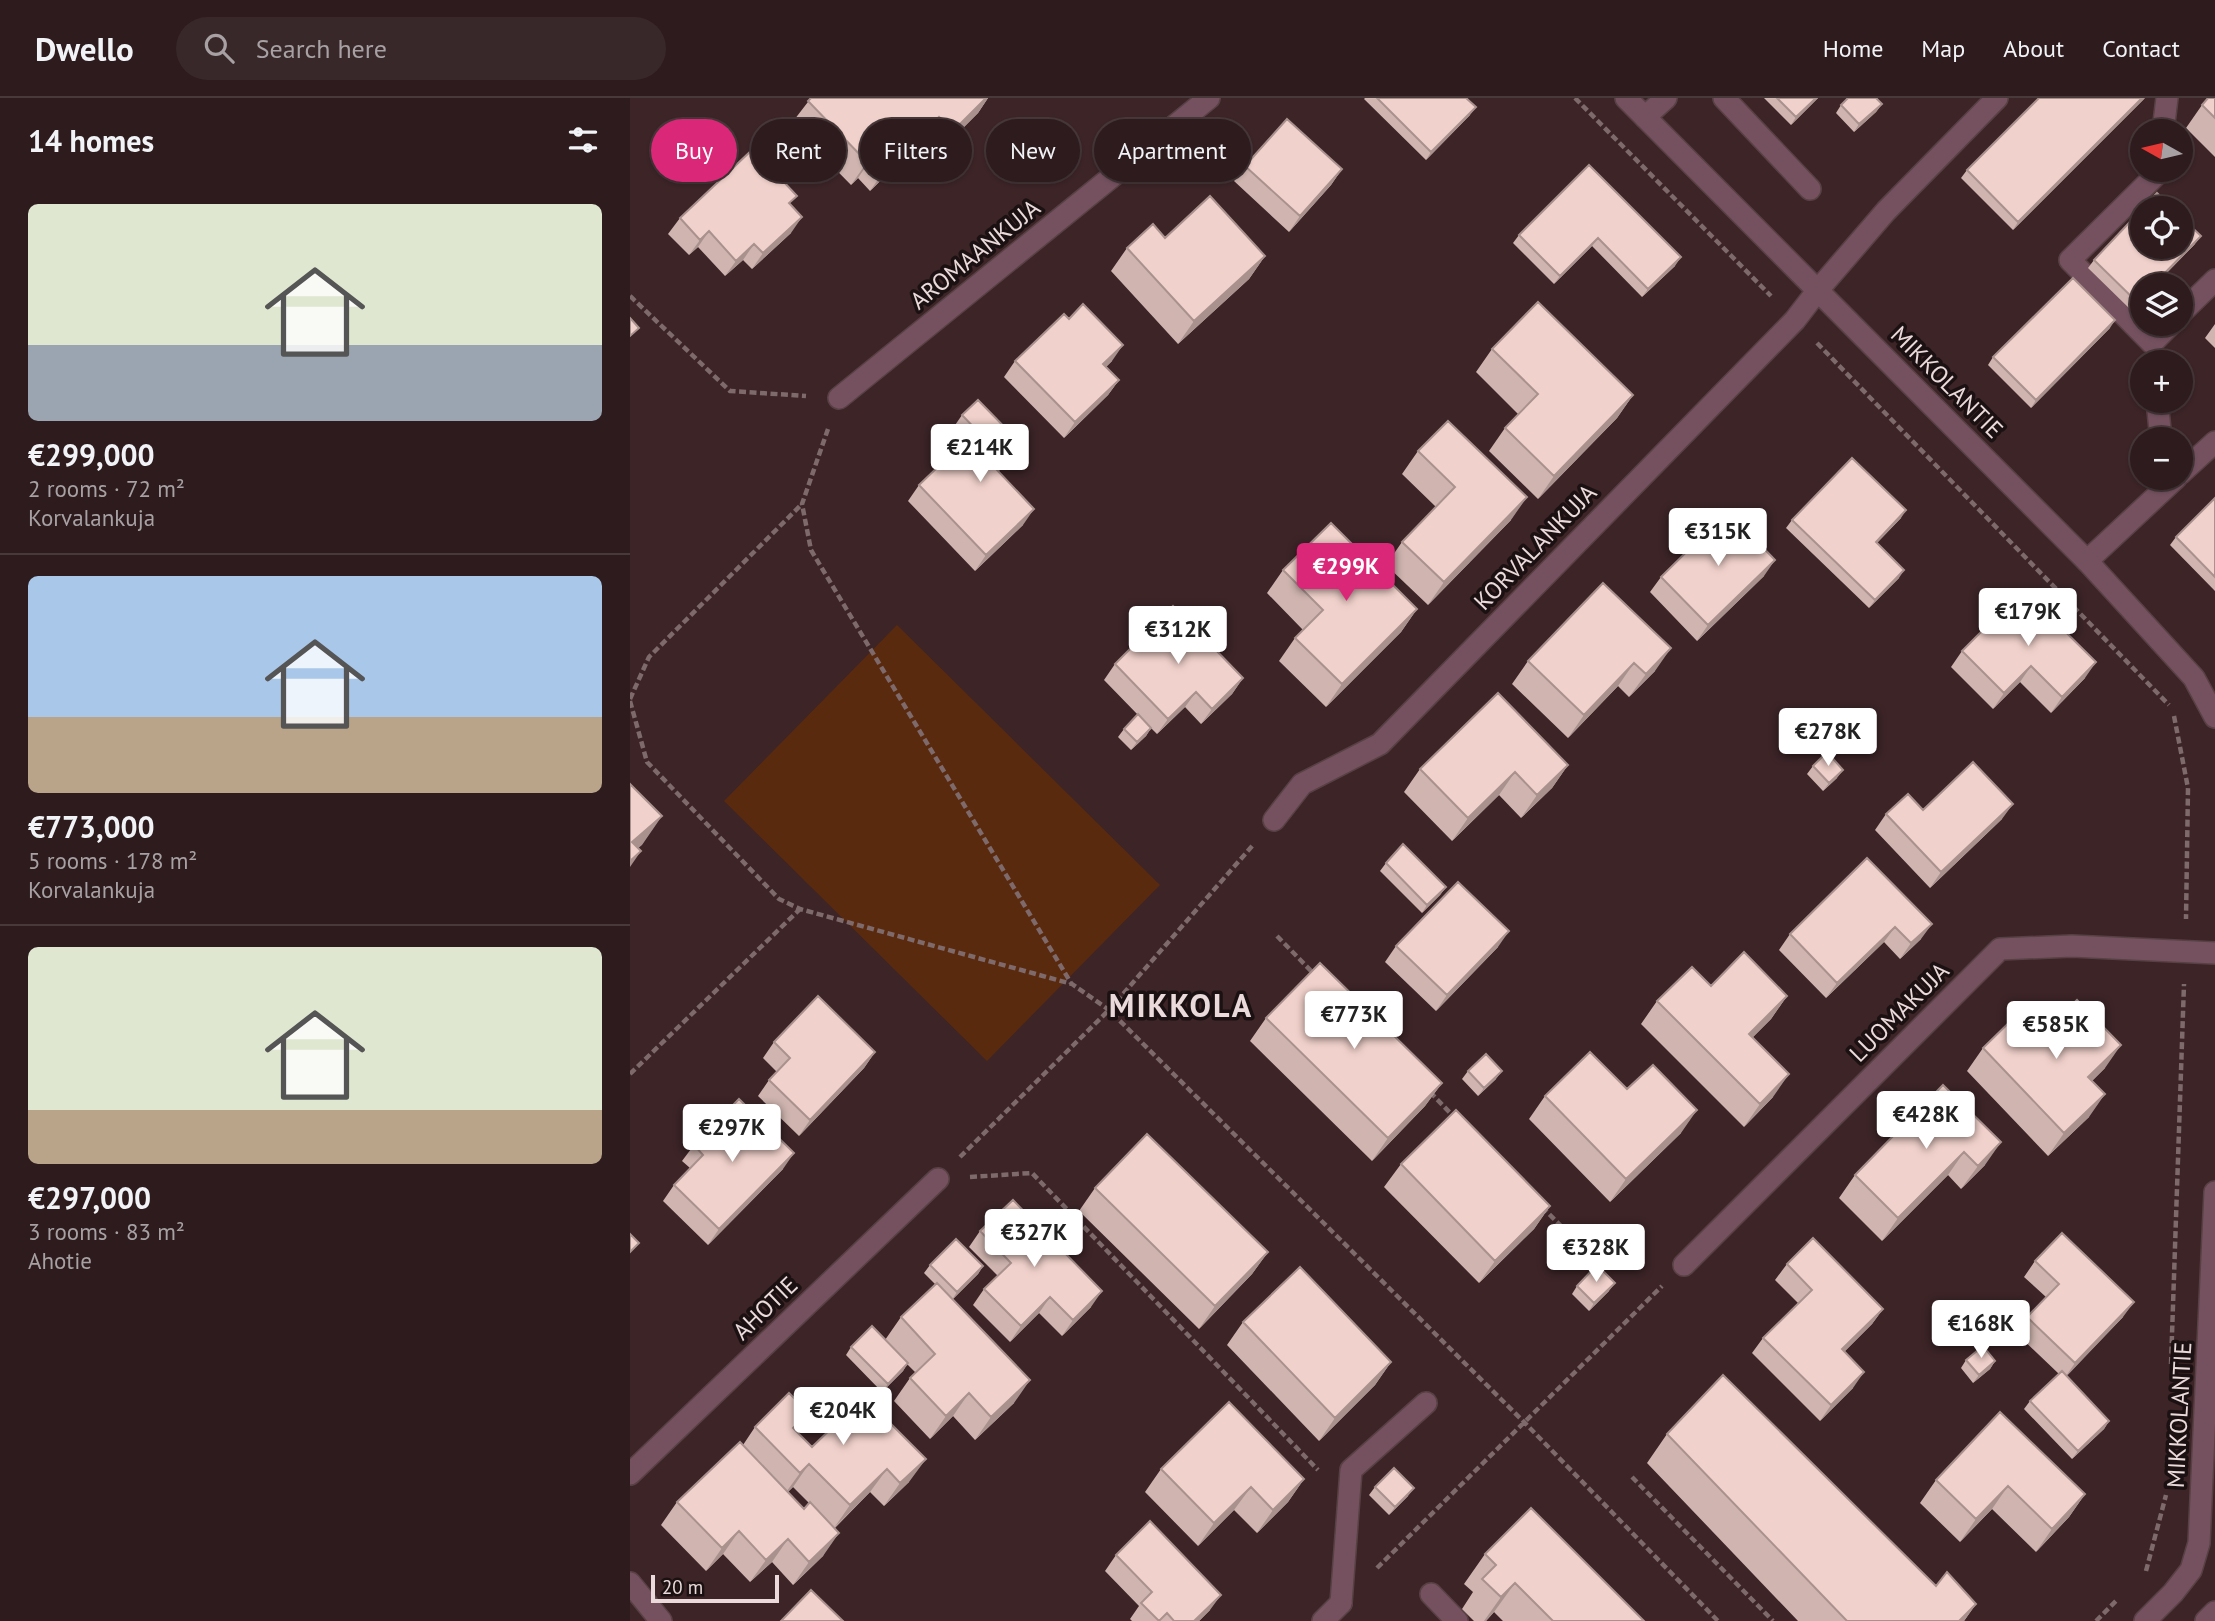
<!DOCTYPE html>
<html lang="en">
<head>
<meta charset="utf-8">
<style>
  :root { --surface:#2d1b1d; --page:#39282a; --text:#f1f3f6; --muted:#a7a1a4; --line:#48393b; --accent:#db2777 }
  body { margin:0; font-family:"PT Sans",sans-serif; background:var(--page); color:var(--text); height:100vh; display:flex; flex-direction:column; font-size:26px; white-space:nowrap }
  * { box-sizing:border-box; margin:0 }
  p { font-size:23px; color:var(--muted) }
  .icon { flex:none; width:38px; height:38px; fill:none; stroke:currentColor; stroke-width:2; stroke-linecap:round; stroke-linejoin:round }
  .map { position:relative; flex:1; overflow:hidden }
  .panel { display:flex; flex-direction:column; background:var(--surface); width:630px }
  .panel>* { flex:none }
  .top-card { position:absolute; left:21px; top:21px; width:665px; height:63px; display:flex; gap:14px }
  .needle { width:46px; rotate:278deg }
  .fabs { position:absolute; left:1500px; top:21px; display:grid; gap:14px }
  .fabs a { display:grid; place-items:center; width:63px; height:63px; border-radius:50%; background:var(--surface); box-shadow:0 2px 5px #0004,0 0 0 2px var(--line); font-size:35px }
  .scale { position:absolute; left:21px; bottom:18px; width:128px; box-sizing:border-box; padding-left:7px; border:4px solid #eadadb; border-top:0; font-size:19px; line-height:24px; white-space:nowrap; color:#eadadb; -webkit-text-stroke:5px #1c1112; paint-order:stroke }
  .price { position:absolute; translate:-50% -60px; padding:0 16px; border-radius:7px; background:#fff; color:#222; font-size:23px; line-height:46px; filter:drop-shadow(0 2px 4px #0008) }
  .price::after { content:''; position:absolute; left:50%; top:42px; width:21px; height:16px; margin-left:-10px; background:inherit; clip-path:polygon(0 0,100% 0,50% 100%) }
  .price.current { background:var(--accent); color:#fff }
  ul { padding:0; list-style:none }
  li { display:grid; align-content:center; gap:14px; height:371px; padding:0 28px }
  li+li { border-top:2px solid var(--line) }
  li span { display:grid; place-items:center; height:217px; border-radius:10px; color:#555 }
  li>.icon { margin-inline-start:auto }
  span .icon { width:126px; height:126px; fill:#fffc; stroke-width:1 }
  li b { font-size:30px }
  h2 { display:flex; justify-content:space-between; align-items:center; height:84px; padding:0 28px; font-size:30px }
  .chip { padding:0 24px; border-radius:32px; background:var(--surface); box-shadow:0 2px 5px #0004,0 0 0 2px var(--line); font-size:24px; line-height:63px }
  .chip.current { background:var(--accent); color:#fff }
  header { display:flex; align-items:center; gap:42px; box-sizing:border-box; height:98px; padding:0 35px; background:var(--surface); border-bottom:2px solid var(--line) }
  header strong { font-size:33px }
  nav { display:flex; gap:38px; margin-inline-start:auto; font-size:24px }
  .search { width:490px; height:63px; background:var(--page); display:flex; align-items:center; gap:18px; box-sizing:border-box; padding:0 24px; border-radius:38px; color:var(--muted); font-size:26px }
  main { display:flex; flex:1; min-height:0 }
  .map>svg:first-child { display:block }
  .green { fill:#5a2a0f }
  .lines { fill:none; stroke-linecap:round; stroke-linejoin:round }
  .lane-casing { stroke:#584144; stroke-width:24 }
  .street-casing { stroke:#584144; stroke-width:24 }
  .path { stroke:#7e696b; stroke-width:4.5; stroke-dasharray:7 3.5; stroke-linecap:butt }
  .lane { stroke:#75515f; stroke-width:21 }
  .street { stroke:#75515f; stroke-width:21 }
  .wall { fill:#cfb4af; fill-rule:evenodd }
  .shaded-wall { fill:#a9928e }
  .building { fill:#f1d1cb; stroke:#a9928e; stroke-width:2 }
  .labels { text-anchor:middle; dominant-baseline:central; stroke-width:7; stroke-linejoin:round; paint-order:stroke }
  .street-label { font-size:24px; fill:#eadadb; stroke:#1c1112 }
  .district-label { font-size:32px; font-weight:bold; letter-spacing:2px; fill:#eadadb; stroke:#1c1112 }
</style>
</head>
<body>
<header>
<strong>Dwello</strong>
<div class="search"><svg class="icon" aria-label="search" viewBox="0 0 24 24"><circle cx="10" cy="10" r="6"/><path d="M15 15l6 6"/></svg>Search here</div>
<nav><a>Home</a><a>Map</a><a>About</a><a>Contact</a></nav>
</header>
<main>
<section class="panel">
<h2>14 homes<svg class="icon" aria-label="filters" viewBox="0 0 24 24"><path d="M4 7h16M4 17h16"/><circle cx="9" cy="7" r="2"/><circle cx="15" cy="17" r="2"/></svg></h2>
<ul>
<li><span style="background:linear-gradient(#dfe7d0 65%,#9aa5b1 0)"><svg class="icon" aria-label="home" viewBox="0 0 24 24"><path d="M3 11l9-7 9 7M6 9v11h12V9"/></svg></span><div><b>€299,000</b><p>2 rooms · 72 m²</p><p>Korvalankuja</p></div></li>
<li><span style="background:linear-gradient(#a9c7e8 65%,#b9a48a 0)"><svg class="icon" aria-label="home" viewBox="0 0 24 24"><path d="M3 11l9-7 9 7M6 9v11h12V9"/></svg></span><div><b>€773,000</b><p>5 rooms · 178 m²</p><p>Korvalankuja</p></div></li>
<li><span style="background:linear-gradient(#dfe7d0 75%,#b9a48a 0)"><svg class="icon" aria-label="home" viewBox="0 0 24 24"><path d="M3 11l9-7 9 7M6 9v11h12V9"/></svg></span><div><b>€297,000</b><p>3 rooms · 83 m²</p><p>Ahotie</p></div></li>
</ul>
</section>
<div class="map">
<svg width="1585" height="1523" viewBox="0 0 1585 1523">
  <rect width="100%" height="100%" fill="#3c2427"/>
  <path class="green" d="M267 527 530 787 357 963 94 703Z"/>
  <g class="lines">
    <g class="lane-casing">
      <path id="lane" d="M1094 0 1180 91
        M1015 19 1036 0
        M1533 33 1537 0
        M1528 72V75L1440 162 1522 245 1541 226
        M1188 192 1256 113 1367 0
        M1550 216 1585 182
        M1527 303 1531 341
        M1550 376 1585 344
        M1457 463 1546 380
        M801 1496 827 1523
        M711 1505 721 1372 796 1305
        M1576 1523 1585 1514"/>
    </g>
    <g class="street-casing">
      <path id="street" d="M996 0 1457 463 1564 580 1585 619
        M209 300 579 0
        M644 722 672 686 750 646 1165 222 1188 192
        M1054 1167 1370 851 1442 848 1585 855
        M0 1376 308 1081
        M0 1485 31 1523
        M693 1523 711 1505
        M1515 1523 1543 1495 1561 1472 1569 1445 1585 1094"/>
    </g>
    <path class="path" d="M945 0 1141 198
      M0 198 100 293 176 298
      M1187 245 1539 607
      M198 331 172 406 181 452 441 885
      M0 601 19 559 172 406
      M0 603 17 664 149 801 170 811 442 886 479 912 895 1325 1088 1523
      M1544 618 1558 690 1556 821
      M647 838 686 878
      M0 976 170 811
      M800 994 825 1020
      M330 1059 479 912 623 747
      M340 1079 402 1075 688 1372
      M912 1109 970 1167
      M1541 1266 1554 886
      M1002 1379 1143 1523
      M747 1470 1032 1188
      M1516 1473 1536 1397
      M1466 1523 1488 1501"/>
    <use href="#lane" class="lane"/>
    <use href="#street" class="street"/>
  </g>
  <path class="wall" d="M181 0H358L348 15 307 56 293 41 240 93 228 80 221 87 161 26Z
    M735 0H836L840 17 796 62 734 1Z
    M1134 0H1188L1161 27Z
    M1515 0 1383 132 1331 80 1337 72Z
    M1585 0V59L1556 30 1572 7Z
    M1252 6 1246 14 1224 34 1206 15 1211 7Z
    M959 67 1045 168 1012 199 962 148 924 186 883 145 889 137Z
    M615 68 712 71 701 87 659 134 604 83Z
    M160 107 161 135 122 171 113 162 95 178 68 149 59 157 38 136 50 120Z
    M535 140 635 158 619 181 548 246 481 173 497 150Z
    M1565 146 1525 187H1512V201L1501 212 1458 170 1464 162Z
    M1585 226V250L1575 240Z
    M1480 230 1401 310 1358 267 1363 259Z
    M862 251 1003 297 987 320 908 401 859 353 875 330 888 316 846 274Z
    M385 263H482L476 269 489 282 478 297 434 340 374 279Z
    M332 317 380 362 368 373 393 427 345 473 278 403 289 387 332 345 321 333Z
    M788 353 881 422 798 507 756 467 772 444 806 409 772 376Z
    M1585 400V493L1540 447 1546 439Z
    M1271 420 1247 445 1269 480 1239 510 1156 430 1162 422Z
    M653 472 787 511 771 534 696 609 649 563 665 540 673 532 637 495Z
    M1134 478 1067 543 1020 494 1031 479Z
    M973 485 1025 573 999 599 988 588 938 640 882 586 898 563Z
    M1332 553 1455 580 1421 615 1390 584 1363 611 1321 569Z
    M485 566 613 580 602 596 571 626 555 609 527 636 521 630 516 638 501 652 488 639 494 631 508 617 474 582Z
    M938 667 922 690 891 720 869 697 822 743 774 694 790 671Z
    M1183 668 1207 680 1193 693 1177 676Z
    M1293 712 1372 721 1300 790 1245 732 1256 716Z
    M1237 760 1291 841 1270 861 1254 844 1196 900 1149 852 1160 836Z
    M756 765 816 789 810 797 792 815 750 773Z
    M766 848 868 849 806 913 755 864Z
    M1081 888 1157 898 1141 921 1123 939 1143 999 1114 1029 1011 926 1027 903Z
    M636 920 812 985 795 1008 742 1063 620 943Z
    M1415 933 1475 970 1462 983 1459 1019 1418 1058 1337 973 1353 950Z
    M144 944 245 954 234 970 169 1038 128 998 139 982 147 974 133 960Z
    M838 973 866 981 848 998 832 981Z
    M1313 987 1355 1067 1331 1091 1318 1077 1252 1143 1209 1100 1225 1077Z
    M997 991 1051 1035 980 1104 899 1021 915 998Z
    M64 1047 153 1071 78 1147 33 1103 44 1087 60 1070 52 1063Z
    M771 1066 920 1108 904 1131 849 1185 754 1089Z
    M465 1090 638 1154 622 1176 569 1231 449 1113Z
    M350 1133 461 1209 432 1238 409 1215 380 1244 343 1207 354 1191 368 1178 339 1149Z
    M1405 1163 1493 1219 1436 1278 1479 1323 1474 1331 1442 1361 1394 1311 1400 1303 1429 1276 1386 1235 1397 1219 1416 1199 1394 1179Z
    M1157 1166 1253 1211 1242 1226 1214 1254 1223 1290 1190 1323 1122 1255 1133 1240 1168 1205 1145 1182Z
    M300 1167 353 1168 348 1176 323 1201 384 1305 345 1342 323 1318 300 1341 264 1303 280 1280 286 1275 277 1266 273 1273 252 1294 216 1257 221 1249 255 1242 271 1219 305 1186 294 1175Z
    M947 1188 979 1193 959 1213 942 1196Z
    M613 1224 761 1264 745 1287 689 1343 597 1247Z
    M1336 1262 1365 1263 1360 1271 1343 1285 1331 1270Z
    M234 1299 279 1384 254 1408 240 1394 205 1430 193 1458 163 1487 142 1464 120 1484 93 1456 76 1473 31 1427 47 1404 113 1347 125 1329 178 1314 165 1332 182 1349ZM163 1389 179 1405 174 1411 158 1394Z
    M1037 1336 1306 1488 1346 1506 1334 1523H1168L1017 1365Z
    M531 1371 674 1381 658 1404 627 1435 604 1412 568 1448 515 1394Z
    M1306 1382 1455 1396 1439 1419 1406 1454 1362 1411 1330 1444 1290 1405Z
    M745 1389 778 1398 759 1417 739 1397Z
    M855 1456 1014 1523H873L864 1514 856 1523H844L832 1511 843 1494 834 1486Z
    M486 1457 580 1512 569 1523H502L500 1521 509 1508 475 1473Z"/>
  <path class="shaded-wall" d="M356 0H358L348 15 307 56 323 33Z
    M1186 0H1188L1161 27 1166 19Z
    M1512 0H1515L1383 132 1388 124Z
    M1252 6 1246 14 1224 34 1229 26Z
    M846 9 840 17 796 62 801 54Z
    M309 19 293 41 240 93 256 70Z
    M244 57 228 80 221 87 237 64Z
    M712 71 701 87 659 134 670 118Z
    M172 119 161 135 122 171 133 155Z
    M79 133 68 149 59 157 70 142Z
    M1571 138 1565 146 1525 187H1523Z
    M968 140 962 148 924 186 930 178Z
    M124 146 113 162 95 178 106 163Z
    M635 158 619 181 548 246 564 223Z
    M1051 159 1045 168 1012 199 1018 191Z
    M1485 222 1480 230 1401 310 1406 302Z
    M493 247 482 263 462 282 473 266Z
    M489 282 478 297 434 340 445 324Z
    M1003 297 987 320 908 401 924 378Z
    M391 346 380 362 355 387 366 371Z
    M897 399 881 422 798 507 814 484Z
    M404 411 393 427 345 473 356 457Z
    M1276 412 1271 420 1240 452 1246 444Z
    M1145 462 1134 478 1067 543 1078 527Z
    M1274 472 1269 480 1239 510 1245 502Z
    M787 511 771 534 696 609 712 586Z
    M1041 550 1025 573 999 599 1016 576Z
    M1466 564 1455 580 1421 615 1432 599Z
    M1004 565 988 588 938 640 954 617Z
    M1401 568 1390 584 1363 611 1374 595Z
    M613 580 602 596 571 626 582 611Z
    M566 594 555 609 527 636 538 621Z
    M521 630 516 638 501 652 507 644Z
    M938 667 922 690 891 720 907 697Z
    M1213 672 1207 680 1193 693 1199 685Z
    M885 674 869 697 822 743 838 720Z
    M1383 706 1372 721 1300 790 1311 774Z
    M32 718 12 747 0 757 2 744Z
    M11 753 0 769V763Z
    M816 789 810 797 792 815 797 807Z
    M1302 826 1291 841 1270 861 1281 845Z
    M1265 829 1254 844 1196 900 1207 885Z
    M879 833 868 849 806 913 817 897Z
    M1157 898 1141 921 1103 959 1119 936Z
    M1491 947 1475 970 1442 1002 1458 979Z
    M245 954 234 970 169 1038 180 1022Z
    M872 973 866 981 848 998 854 990Z
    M1159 976 1143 999 1114 1029 1130 1006Z
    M812 985 795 1008 742 1063 758 1040Z
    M1475 996 1459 1019 1418 1058 1434 1035Z
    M1067 1012 1051 1035 980 1104 996 1081Z
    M1371 1044 1355 1067 1331 1091 1348 1068Z
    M1334 1054 1318 1077 1252 1143 1268 1120Z
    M164 1055 153 1071 78 1147 89 1131Z
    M920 1108 904 1131 849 1185 865 1163Z
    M638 1154 622 1176 569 1231 585 1208Z
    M353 1168 348 1176 322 1202 327 1194Z
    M985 1185 979 1193 959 1213 964 1205Z
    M472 1193 461 1209 432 1238 443 1222Z
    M420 1199 409 1215 380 1244 391 1228Z
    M1504 1204 1493 1219 1434 1281 1445 1265Z
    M1253 1211 1242 1226 1201 1267 1212 1251Z
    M1365 1263 1360 1271 1343 1285 1349 1277Z
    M761 1264 745 1287 689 1343 705 1320Z
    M278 1265 273 1273 252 1294 258 1286Z
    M1234 1274 1223 1290 1190 1323 1201 1307Z
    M400 1282 384 1305 345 1342 361 1319Z
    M339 1295 323 1318 300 1341 316 1318Z
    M178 1314 162 1337 147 1353 163 1330Z
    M1479 1323 1474 1331 1442 1361 1448 1353Z
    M296 1361 279 1384 254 1408 270 1385Z
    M179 1366 163 1389 154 1397 170 1375Z
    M257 1371 240 1394 204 1430 220 1407Z
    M674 1381 658 1404 627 1435 643 1412Z
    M1378 1388 1362 1411 1330 1444 1346 1421Z
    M621 1389 604 1412 568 1448 584 1425Z
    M784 1390 778 1398 759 1417 765 1409Z
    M1455 1396 1439 1419 1406 1454 1422 1431Z
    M109 1433 93 1456 76 1473 92 1450Z
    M209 1435 193 1458 163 1487 179 1464Z
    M158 1441 142 1464 120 1484 136 1462Z
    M885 1485 864 1514 856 1523H854L871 1499Z
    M591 1497 580 1512 569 1523H564Z
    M1346 1506 1334 1523H1329Z"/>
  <path class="building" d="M181 0H356L323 33 309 19 256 70 244 57 237 64 178 3Z
    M747 0H836L846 9 801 54Z
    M1147 0H1186L1166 19Z
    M1218 0H1246L1252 6 1229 26 1211 7Z
    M1409 0H1512L1388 124 1337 72Z
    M1578 0H1585V20L1572 7Z
    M657 21 712 71 670 118 615 68Z
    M123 51 167 98 159 105 172 119 133 155 124 146 106 163 79 133 70 142 50 120Z
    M959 67 1051 159 1018 191 968 140 930 178 889 137Z
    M1527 95 1542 110H1513Z
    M580 98 635 158 564 223 497 150 523 126 535 140Z
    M1512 111V149H1550V118L1571 138 1523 187H1512V199L1507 204 1464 162Z
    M1443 180 1485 222 1406 302 1363 259Z
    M908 204 1003 297 924 378 875 330 908 296 862 251Z
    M453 206 493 247 473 266 489 282 445 324 385 263 434 216 439 221Z
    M0 220 9 230 0 238Z
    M348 302 391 346 366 371 404 411 356 457 289 387 333 345 341 353 354 340 332 317Z
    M818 323 897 399 814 484 772 444 825 389 788 353Z
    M1222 360 1276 412 1246 444 1274 472 1245 502 1162 422Z
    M1585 400V479L1546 439Z
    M1098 413 1145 462 1078 527 1031 479Z
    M701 425 787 511 712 586 665 540 693 512 653 472Z
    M973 485 1041 550 1016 576 1004 565 954 617 898 563Z
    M1393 492 1466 564 1432 599 1401 568 1374 595 1332 553Z
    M543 508 613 580 582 611 566 594 538 621 485 566Z
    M868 595 938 667 907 697 885 674 838 720 790 671Z
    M508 616 521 630 507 644 494 631Z
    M1197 654 1213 672 1199 685 1183 668Z
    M1343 664 1383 706 1311 774 1256 716 1278 696 1293 712Z
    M0 686 32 718 2 744 11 753 0 763Z
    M773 746 816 789 797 807 756 765Z
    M1237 760 1302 826 1281 845 1265 829 1207 885 1160 836Z
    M828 784 879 833 817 897 766 848Z
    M1114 854 1157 898 1119 936 1159 976 1130 1006 1027 903 1062 869 1081 888Z
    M690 865 812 985 758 1040 636 920Z
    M188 898 245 954 180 1022 139 982 160 960 144 944Z
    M1447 902 1491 947 1458 979 1475 996 1434 1035 1353 950 1393 911 1415 933Z
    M960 954 997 991 1023 967 1067 1012 996 1081 915 998Z
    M856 956 872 973 854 990 838 973Z
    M1313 987 1371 1044 1348 1068 1334 1054 1268 1120 1225 1077Z
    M109 1001 164 1055 89 1131 44 1087 73 1057 64 1047Z
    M826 1012 920 1108 865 1163 771 1066Z
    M517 1036 638 1154 585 1208 465 1090Z
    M383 1102 472 1193 443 1222 420 1199 391 1228 354 1191 381 1165 350 1133Z
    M1432 1135 1504 1204 1445 1265 1397 1219 1429 1186 1405 1163Z
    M0 1136 9 1145 0 1154Z
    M1183 1140 1253 1211 1212 1251 1234 1274 1201 1307 1133 1240 1182 1192 1157 1166Z
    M326 1141 353 1168 327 1194 300 1167Z
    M967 1167 985 1185 964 1205 947 1188Z
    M670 1169 761 1264 705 1320 613 1224Z
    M307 1185 400 1282 361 1319 339 1295 316 1318 280 1280 305 1256 271 1219Z
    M242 1228 278 1265 258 1286 221 1249Z
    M1353 1248 1365 1263 1349 1277 1336 1262Z
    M1432 1273 1479 1323 1448 1353 1400 1303Z
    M1093 1277 1306 1488 1317 1474 1346 1506 1329 1523H1217L1037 1336Z
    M159 1295 178 1314 163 1330 182 1349 234 1299 296 1361 270 1385 257 1371 220 1407 179 1366 170 1375 125 1329Z
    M599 1304 674 1381 643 1412 621 1389 584 1425 531 1371Z
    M1370 1314 1455 1396 1422 1431 1378 1388 1346 1421 1306 1382Z
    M110 1344 174 1411 180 1404 209 1435 179 1464 158 1441 136 1462 109 1433 92 1450 47 1404Z
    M764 1370 784 1390 765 1409 745 1389Z
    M901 1410 1014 1523H923L885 1485 871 1499 852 1481 866 1467 855 1456Z
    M520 1423 591 1497 564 1523H544L537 1515 529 1523 511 1505 522 1494 486 1457Z
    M181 1492 213 1523H151Z"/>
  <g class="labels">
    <g class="street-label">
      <text transform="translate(345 156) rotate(-39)">AROMAANKUJA</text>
      <text transform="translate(1317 284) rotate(45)">MIKKOLANTIE</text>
      <text transform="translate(905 449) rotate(-46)">KORVALANKUJA</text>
      <text transform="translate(1269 914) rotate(-45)">LUOMAKUJA</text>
      <text transform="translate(135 1210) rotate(-44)">AHOTIE</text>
      <text transform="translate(1549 1317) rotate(-87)">MIKKOLANTIE</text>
    </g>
    <g class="district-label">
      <text x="551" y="907">MIKKOLA</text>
    </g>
  </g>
</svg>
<div class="fabs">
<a><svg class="needle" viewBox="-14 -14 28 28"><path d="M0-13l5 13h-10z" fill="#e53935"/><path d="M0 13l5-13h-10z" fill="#a7a1a4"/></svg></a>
<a><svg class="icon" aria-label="locate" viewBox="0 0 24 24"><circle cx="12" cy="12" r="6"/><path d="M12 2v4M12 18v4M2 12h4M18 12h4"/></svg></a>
<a><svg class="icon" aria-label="layers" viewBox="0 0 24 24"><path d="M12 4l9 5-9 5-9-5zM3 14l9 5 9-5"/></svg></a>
<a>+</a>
<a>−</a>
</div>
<div class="scale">20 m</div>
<b class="price" style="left:350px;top:386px">€214K</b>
<b class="price" style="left:1088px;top:470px">€315K</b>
<b class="price current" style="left:716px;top:505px">€299K</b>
<b class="price" style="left:1398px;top:550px">€179K</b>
<b class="price" style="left:548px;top:568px">€312K</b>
<b class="price" style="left:1198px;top:670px">€278K</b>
<b class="price" style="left:724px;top:953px">€773K</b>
<b class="price" style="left:1426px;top:963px">€585K</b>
<b class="price" style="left:1296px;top:1053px">€428K</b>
<b class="price" style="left:102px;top:1066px">€297K</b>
<b class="price" style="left:404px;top:1171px">€327K</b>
<b class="price" style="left:966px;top:1186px">€328K</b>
<b class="price" style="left:1351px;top:1262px">€168K</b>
<b class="price" style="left:213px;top:1349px">€204K</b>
<div class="top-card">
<a class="chip current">Buy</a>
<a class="chip">Rent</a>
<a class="chip">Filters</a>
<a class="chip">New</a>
<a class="chip">Apartment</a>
</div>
</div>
</main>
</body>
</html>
